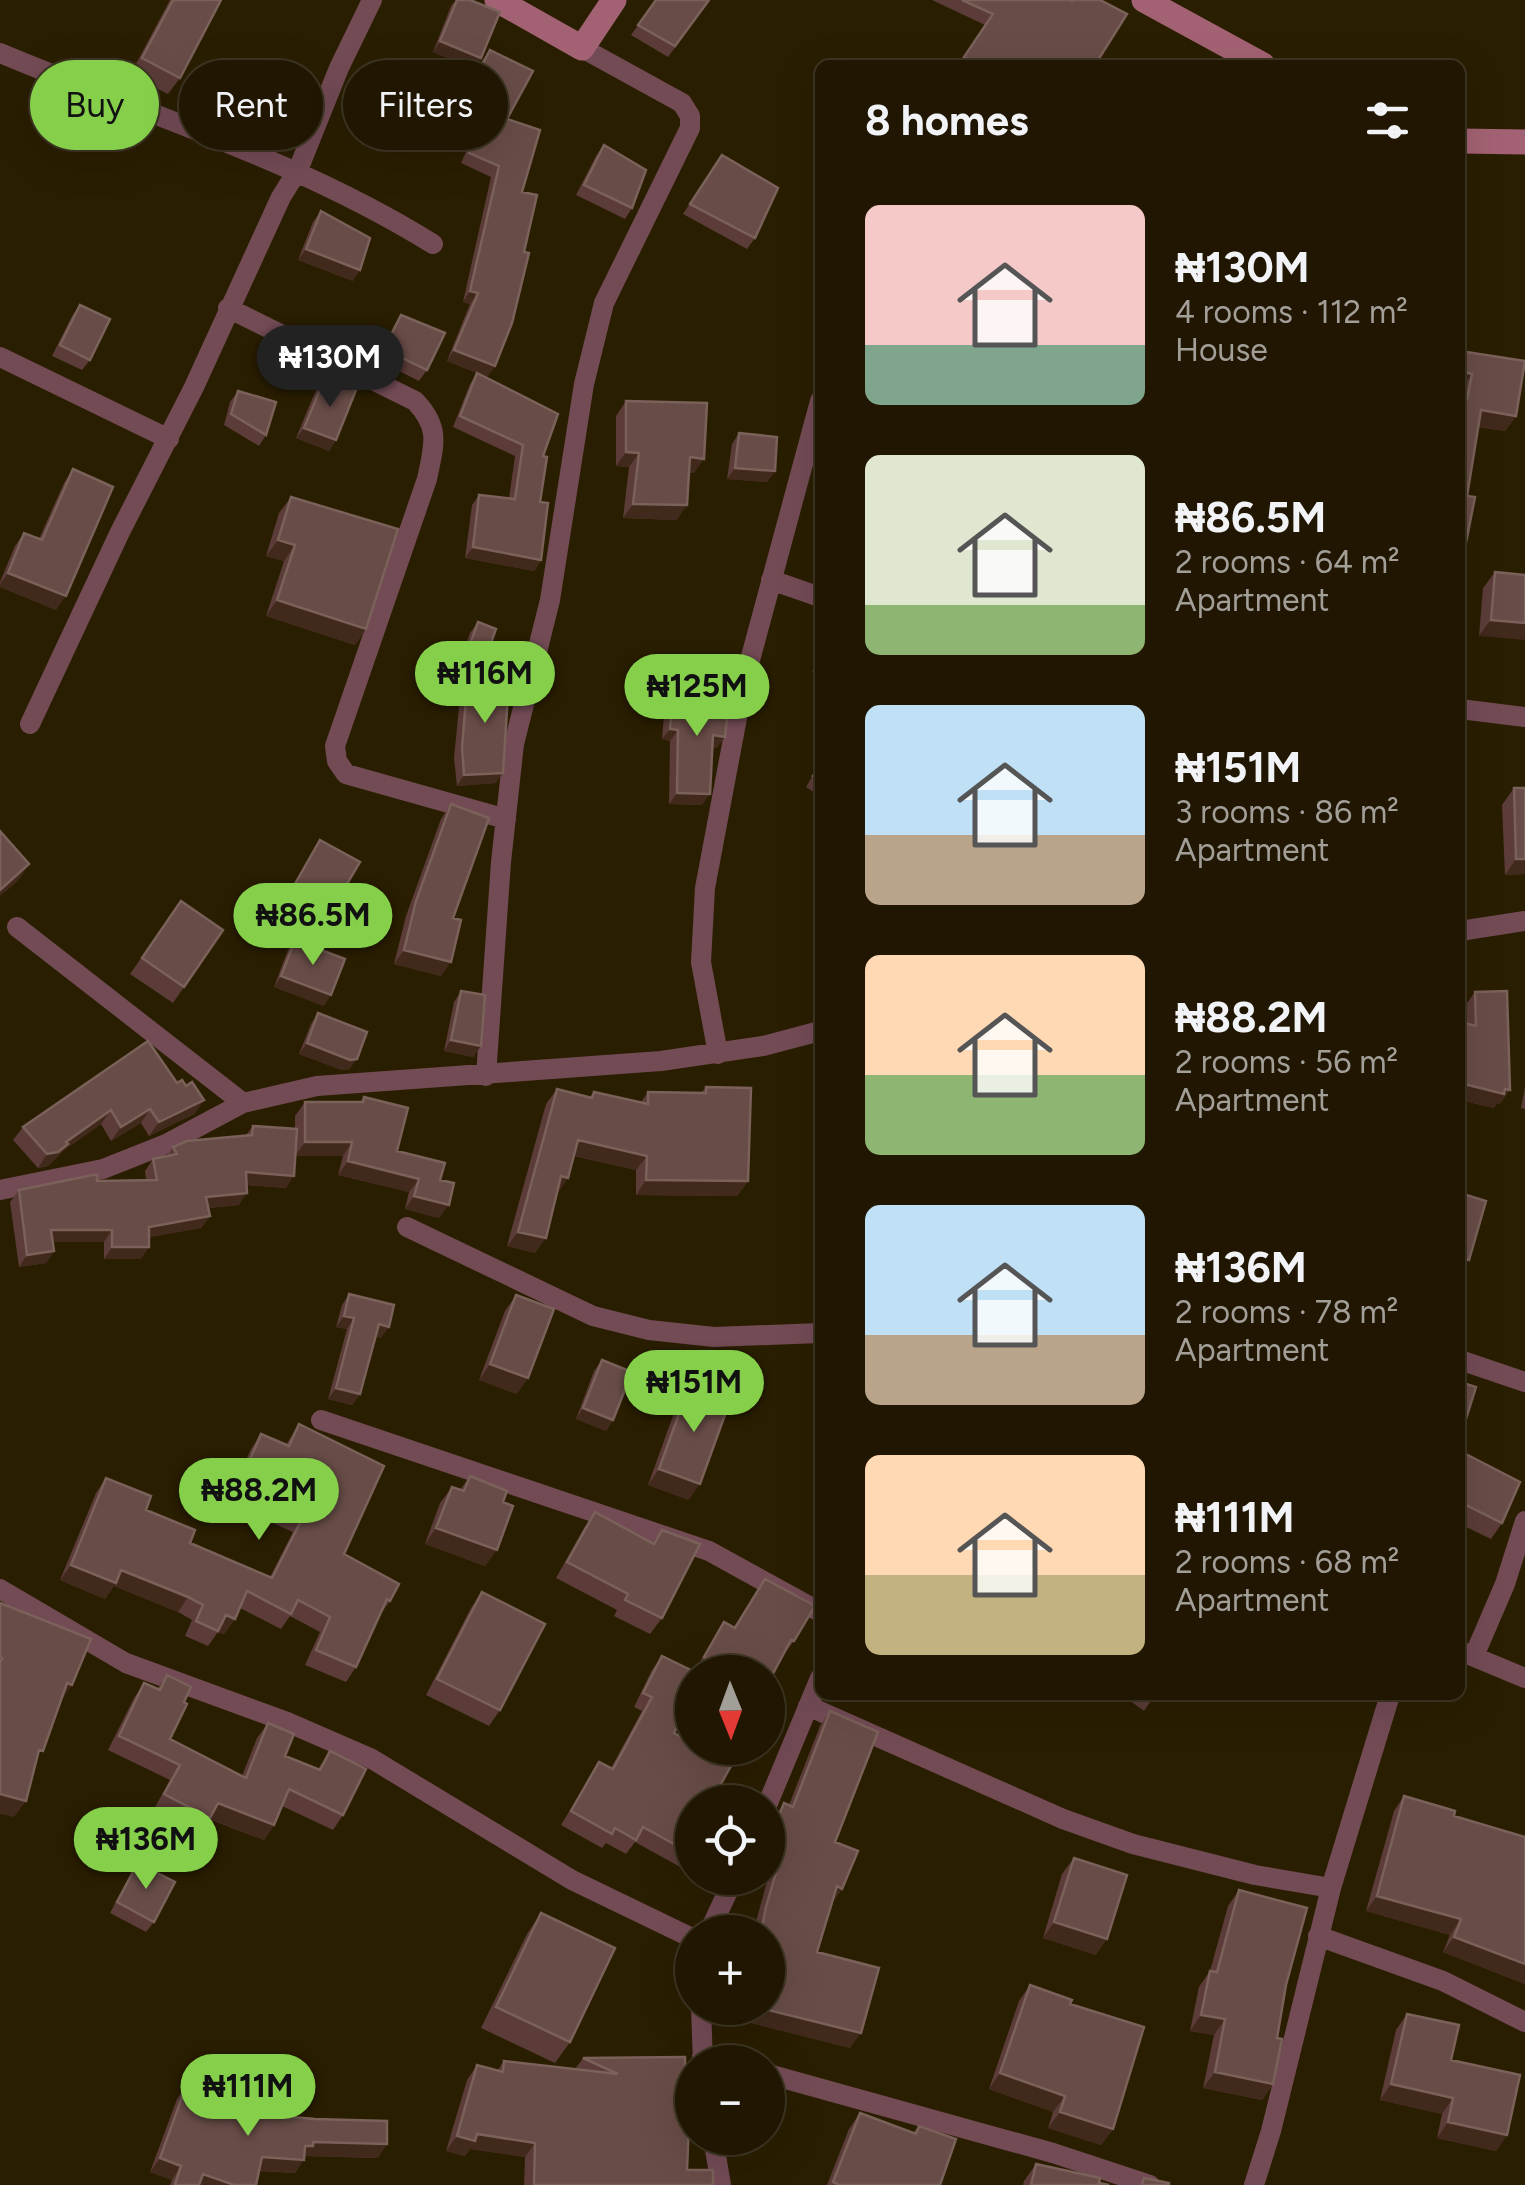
<!DOCTYPE html>
<html lang="en">
<head>
<meta charset="utf-8">
<style>
  :root { --surface:#201601; --page:#281f0b; --text:#f1f3f6; --muted:#a29f99; --line:#3d3523; --accent:#86cf4b }
  body { margin:0; font-family:Figtree,sans-serif; background:var(--page); color:var(--text); height:100vh; display:flex; flex-direction:column; font-size:38px; white-space:nowrap }
  * { box-sizing:border-box; margin:0 }
  p { font-size:32px; color:var(--muted) }
  .icon { flex:none; width:55px; height:55px; fill:none; stroke:currentColor; stroke-width:2; stroke-linecap:round; stroke-linejoin:round }
  .map { position:relative; flex:1; overflow:hidden }
  .panel { position:absolute; left:815px; top:60px; width:650px; height:1640px; display:flex; flex-direction:column; background:var(--surface); border-radius:15px; box-shadow:0 10px 40px #0002,0 0 0 2px var(--line) }
  .panel>* { flex:none }
  .hud { position:absolute; left:30px; top:60px; width:635px; height:90px; display:flex; gap:20px }
  .needle { width:65px; rotate:179deg }
  .controls { position:absolute; left:675px; top:1655px; display:grid; gap:20px }
  .controls a { display:grid; place-items:center; width:110px; height:110px; border-radius:50%; background:var(--surface); box-shadow:0 10px 40px #0002,0 0 0 2px var(--line); font-size:50px }
  .price { position:absolute; translate:-50% -85px; padding:0 22px; border-radius:35px; background:var(--accent); color:#111; font-size:32px; line-height:65px; filter:drop-shadow(0 2px 5px #0008) }
  .price::after { content:''; position:absolute; left:50%; top:60px; width:30px; height:22px; margin-left:-15px; background:inherit; clip-path:polygon(0 0,100% 0,50% 100%) }
  .price.on { background:#222; color:#fff }
  ul { padding:0; list-style:none }
  li { display:flex; align-items:center; gap:30px; height:250px; padding:0 50px }
  li span { display:grid; place-items:center; flex:none; width:280px; height:200px; border-radius:15px; color:#555 }
  li>.icon { margin-inline-start:auto }
  span .icon { width:120px; height:120px; fill:#fffc; stroke-width:1 }
  li b { font-size:42px }
  h2 { display:flex; justify-content:space-between; align-items:center; height:120px; padding:0 50px; font-size:42px }
  .pill { padding:0 35px; border-radius:45px; background:var(--surface); box-shadow:0 10px 40px #0002,0 0 0 2px var(--line); font-size:35px; line-height:90px }
  .pill.on { background:var(--accent); color:#111 }
  .map>svg:first-child { display:block }
  .lines { fill:none; stroke-linecap:round; stroke-linejoin:round }
  .street { stroke:#734b55; stroke-width:20 }
  .secondary { stroke:#a36273; stroke-width:25 }
  .wall { fill:#5b3c38 }
  .shaded-wall { fill:#41291c }
  .building { fill:#684c47; stroke:#7a615a; stroke-width:2.5 }
</style>
</head>
<body>
<div class="map">
<svg width="1525" height="2185" viewBox="0 0 1525 2185">
  <rect width="100%" height="100%" fill="#2a1e01"/>
  <g class="lines">
    <path class="street" d="M0 53C145 114 298 160 433 244
      M228 308 415 401C441 428 434 445 427 479L335 746 337 761 346 774 506 819
      M0 357 169 439
      M771 580 820 597
      M1460 709 1525 717
      M30 724 120 532 194 387 281 197 298 170 339 68 372 0
      M17 927 243 1103
      M1460 931 1525 921
      M718 1054 701 962 705 888 743 686 820 401
      M486 1076 501 862 514 744 550 600 584 384 604 303 690 128V116L682 103 582 48
      M0 1190 103 1169 166 1144 243 1103 317 1086 661 1061 763 1046 820 1031
      M407 1227 593 1316 649 1330 714 1337 820 1333
      M1460 1360 1525 1382
      M321 1420 709 1551 820 1612
      M0 1589 126 1663 287 1722 372 1759 572 1880 692 1938
      M1460 1651 1525 1678
      M1474 1656 1505 1584 1525 1521
      M808 1706 1063 1819 1133 1844 1255 1875 1331 1888
      M768 1803 820 1678
      M709 1932 734 1878
      M1318 1936 1443 1981 1525 2022
      M701 2008 703 2062
      M702 2057 724 2062
      M768 2074 1053 2153 1150 2185
      M713 2138 721 2185
      M1254 2185 1271 2131 1331 1888 1390 1695"/>
    <path class="secondary" d="M497 0 582 48 614 0
      M1144 0 1263 65
      M1460 141 1525 142"/>
  </g>
  <path class="wall" d="M170 0H221L180 78 168 94 130 75Z
    M456 0H470L474 69 433 52 451 6Z
    M656 0H710L668 57 631 35Z
    M932 0H1100L1095 65H959L985 25Z
    M490 50 507 119 522 192 495 366 487 377 447 361 470 304 463 302 491 177 461 163 486 108 463 97 482 61Z
    M604 145 632 208 625 219 576 195 596 156Z
    M722 155 755 238 747 249 683 214Z
    M321 211 353 281 298 260 313 222Z
    M80 305 90 360 82 370 52 356 72 316Z
    M401 315 427 370 419 381 377 360 394 326Z
    M1460 351 1516 416 1505 431 1478 427 1467 496 1460 573Z
    M477 373 543 456 540 502 541 560 534 571 465 558 472 505 479 495 509 498 515 456 453 427 470 384Z
    M324 380 336 440 329 451 296 438 316 390Z
    M238 391 266 435 259 446 224 425 230 402Z
    M626 401 694 473H689L677 520 623 518 629 467 616 466V416Z
    M739 433 775 471 767 482 727 479 732 444Z
    M73 469 56 610 0 587V582L15 546 24 533 39 539 64 483Z
    M291 497 366 629 355 645 266 616 284 561 266 556 279 513Z
    M1495 572 1525 575 1479 636 1483 588Z
    M478 622 475 675 457 669 470 633Z
    M820 649V676L812 672Z
    M468 676 496 783 457 786 454 758 461 687Z
    M673 694 717 748 712 747 702 805 669 804 670 741 662 739 665 704Z
    M820 763V796L806 787Z
    M1514 788 1525 874 1505 875 1502 805Z
    M451 804 453 918 441 976 394 964 406 916 441 819Z
    M320 840 334 906 326 917 287 895Z
    M181 901 223 930 173 1003 130 974Z
    M295 940 324 1006 274 987 288 950Z
    M461 991 481 1046 473 1057 444 1051 454 1002Z
    M1475 992 1500 1104 1497 1103 1494 1108 1460 1100V1022L1466 1024 1465 1006Z
    M318 1013 349 1070H342L299 1054 311 1024Z
    M177 1083 186 1086 204 1100 194 1114 149 1136 141 1123 111 1141 101 1124 63 1151 48 1166 38 1168 13 1140 23 1127Z
    M706 1087 748 1181 737 1196 636 1195V1170L574 1156 557 1192 535 1253 507 1246 546 1104 557 1089 590 1098 594 1092 641 1102 648 1092 701 1093Z
    M1525 1087V1109L1521 1108Z
    M364 1097 397 1151 440 1180 439 1218 405 1209 409 1192 338 1175 343 1156H296L286 1188 247 1185 239 1205 208 1208 210 1216 201 1228 149 1237 141 1259H104V1242H53L54 1251 46 1263 19 1267 10 1202 19 1190 97 1181 146 1180 145 1171 153 1159 167 1156 173 1147 246 1135 253 1126 295 1129V1116L305 1102H360Z
    M349 1294 381 1338 375 1336 360 1394 352 1405 328 1399 347 1329 336 1327 342 1305Z
    M516 1295 517 1394 479 1380 505 1311Z
    M602 1360 613 1420 606 1431 576 1419 594 1371Z
    M689 1386V1500L648 1485 678 1402Z
    M299 1424 344 1554 390 1601 379 1616 356 1667 346 1682 305 1665 320 1632 290 1616 281 1629 240 1608 235 1619 224 1634 218 1632 208 1646 185 1636 192 1620 178 1612 114 1586 105 1599 60 1580 96 1493 106 1478 190 1543 270 1577 293 1532 227 1503 251 1449 261 1434 286 1445Z
    M1460 1451 1502 1523 1491 1539 1460 1524Z
    M470 1476 503 1502 485 1566 425 1544 440 1503 452 1487 460 1490Z
    M595 1512 652 1543 662 1530V1618L650 1634 614 1616 617 1610 556 1578 584 1528Z
    M765 1579 794 1641 784 1654 768 1672H699L695 1670 724 1622 734 1627Z
    M482 1592 500 1710 489 1726 426 1695 471 1608Z
    M662 1656 674 1733 692 1802V1858L684 1869 635 1842 626 1854 606 1843 602 1848 561 1825 599 1762 611 1768 642 1711 634 1707 652 1670Z
    M167 1675 184 1702 170 1739 242 1776 257 1738 268 1723 285 1756 318 1769 330 1751 343 1815 333 1830 282 1806 274 1825 264 1840 209 1819 200 1833 154 1809 170 1780 108 1750 134 1698 144 1683 157 1689Z
    M1122 1695H1155L1144 1711Z
    M830 1711 835 1842 842 1889 832 1903 817 1952 850 2048 728 2017 730 2008H768V1932H753L768 1878V1833L774 1818 784 1803 789 1805 820 1726Z
    M1404 1796 1454 1816 1525 1837V1984L1443 1952 1450 1935 1366 1911 1394 1811Z
    M1074 1858 1096 1955 1043 1938 1062 1874Z
    M138 1863 154 1922 146 1932 110 1913 131 1873Z
    M1239 1890 1286 1985 1277 2038 1273 2084 1262 2100 1203 2088 1214 2035 1190 2031 1199 1987 1210 1971 1228 1906Z
    M541 1913 570 2042 555 2063 481 2028 527 1934Z
    M1030 1985 1070 2004 1113 2129 1101 2145 1048 2128 1053 2112 989 2089 1019 2001Z
    M1407 2014 1451 2060 1507 2135 1496 2151 1437 2138 1442 2114 1380 2100 1396 2030Z
    M583 2058 685 2099 687 2170 713 2185H524L525 2157 470 2149 465 2156 446 2151 467 2080 477 2065 497 2071 504 2061 575 2069Z
    M186 2086 237 2112 378 2158 306 2156 295 2173 259 2171 256 2185H170L172 2180 150 2172 177 2099Z
    M860 2113 913 2133 919 2126 940 2185H827L849 2129Z
    M1036 2164 1099 2183 1109 2185H1023L1024 2181Z"/>
  <path class="shaded-wall" d="M440 41 481 58 474 69 433 52Z
    M306 249 360 270 353 281 298 260Z
    M470 291 478 293 470 304 463 302Z
    M454 350 495 366 487 377 447 361Z
    M1460 371 1472 374 1461 390 1460 389Z
    M1481 410 1516 416 1505 431 1470 426Z
    M304 428 336 440 329 451 296 438Z
    M626 452 639 453 629 467 616 466Z
    M690 457 704 459 694 473 679 472Z
    M735 468 775 471 767 482 727 479Z
    M633 504 687 505 677 520 623 518Z
    M278 540 295 545 284 561 266 556Z
    M473 547 541 560 534 571 465 558Z
    M8 573 66 596 56 610 0 587V584Z
    M277 600 366 629 355 645 266 616Z
    M1491 620 1525 623V640L1479 636Z
    M465 658 483 665 475 675 457 669Z
    M670 729 678 730 670 741 662 739Z
    M713 735 725 737 717 748 705 746Z
    M503 773 496 783 457 786 464 775Z
    M677 793 710 794 702 805 669 804Z
    M1516 859H1525V874L1505 875Z
    M29 864 18 881 0 896V890Z
    M404 950 451 962 441 976 394 964Z
    M281 976 331 995 324 1006 274 987Z
    M451 1040 481 1046 473 1057 444 1051Z
    M307 1043 357 1059 349 1070H342L299 1054Z
    M1460 1083 1505 1089 1510 1090 1500 1104 1497 1103 1494 1108 1460 1100Z
    M204 1100 194 1114 149 1136 159 1122Z
    M150 1109 141 1123 111 1141 121 1127Z
    M111 1110 101 1124 63 1151 48 1166 38 1168 47 1154Z
    M578 1140 647 1156 636 1170 567 1154Z
    M305 1142H352L343 1156H295Z
    M348 1161 419 1179 409 1192 338 1175Z
    M246 1172 294 1176 286 1188 237 1184Z
    M561 1176 568 1178 558 1193 551 1191Z
    M646 1180 748 1181 737 1196 636 1195Z
    M247 1193 239 1205 198 1209 206 1197Z
    M414 1196 449 1205 439 1218 405 1209Z
    M210 1216 201 1228 140 1239 149 1227Z
    M51 1230H112L104 1242H43Z
    M518 1232 546 1238 535 1253 507 1246Z
    M112 1247H149L141 1259H104Z
    M54 1251 46 1263 19 1267 27 1255Z
    M1460 1258 1469 1260 1460 1273Z
    M344 1316 354 1318 347 1329 336 1327Z
    M379 1324 389 1327 381 1338 371 1335Z
    M490 1364 528 1378 517 1394 479 1380Z
    M336 1388 360 1394 352 1405 328 1399Z
    M583 1408 613 1420 606 1431 576 1419Z
    M659 1469 700 1484 689 1500 648 1485Z
    M436 1528 497 1550 485 1566 425 1544Z
    M71 1565 121 1570 188 1597 178 1612 114 1586 105 1599 60 1580Z
    M226 1615 235 1619 224 1634 215 1630Z
    M67 1683 72 1685 61 1701Z
    M0 1794 26 1801 14 1817 0 1814Z
    M218 1803 274 1825 264 1840 208 1818Z
    M768 1858 779 1862 768 1878Z
    M837 1886 842 1889 831 1904Z
    M1377 1896 1461 1919 1450 1935 1366 1911Z
    M1054 1922 1107 1939 1096 1955 1043 1938Z
    M1454 1937 1525 1964V1984L1443 1952Z
    M735 2008H760L861 2033 850 2048 728 2017Z
    M1201 2015 1225 2019 1214 2035 1190 2031Z
    M1215 2072 1273 2084 1262 2100 1203 2088Z
    M1000 2073 1065 2096 1053 2112 989 2089Z
    M1391 2084 1453 2098 1442 2114 1380 2100Z
    M1060 2112 1113 2129 1101 2145 1048 2128Z
    M1448 2122 1507 2135 1496 2151 1437 2138Z
    M477 2134 535 2143 525 2157 470 2149 465 2156 446 2151 457 2136Z
    M313 2142 387 2144 378 2158 306 2156 295 2173 252 2170 262 2157 305 2146Z
    M160 2158 181 2166 172 2180 150 2172Z
    M203 2174 234 2185H195Z"/>
  <path class="building" d="M173 0H221L180 78 142 58Z
    M457 0H470L500 12 481 58 440 41Z
    M656 0H709L675 46 638 25Z
    M962 0H1070L1072 1 1073 0H1100L1127 14 1095 65H978L964 57 993 14Z
    M490 50 533 71 507 119 540 130 522 192 537 195 524 252 529 253 512 323 495 366 454 350 478 293 470 291 499 166 469 153 493 98 471 86Z
    M604 145 646 170 632 208 584 185Z
    M722 155 778 188 755 238 690 204Z
    M321 211 370 238 360 270 306 249Z
    M80 305 110 319 90 360 60 345Z
    M401 315 445 333 427 370 384 349Z
    M1460 351 1525 361 1516 416 1481 410 1467 496 1475 497 1460 573V398L1467 399 1472 374 1460 371Z
    M477 373 558 414 543 456 547 457 540 502 548 503 541 560 473 547 479 495 515 499 523 445 460 416Z
    M324 380 356 390 336 440 304 428Z
    M238 391 276 402 266 435 231 414Z
    M626 401 707 403 704 459 690 457 687 505 633 504 639 453 626 452Z
    M739 433 777 437 775 471 735 468Z
    M73 469 113 487 66 596 8 573 24 533 42 540Z
    M291 497 398 529 366 629 277 600 295 545 278 540Z
    M1495 572 1525 575V623L1491 620Z
    M478 622 496 629 483 665 465 658Z
    M468 676 509 679 503 773 464 775 462 747Z
    M673 694 729 701 725 737 713 735 710 794 677 793 678 730 670 729Z
    M820 765V780L813 776Z
    M1514 788H1525V859H1516Z
    M451 804 489 818 453 918 461 920 451 962 404 950 416 901Z
    M0 831 29 864 0 890Z
    M320 840 360 862 334 906 295 884Z
    M181 901 223 930 184 987 142 958Z
    M295 940 345 959 331 995 281 976Z
    M461 991 485 995 481 1046 451 1040Z
    M1507 991 1510 1090 1505 1089 1504 1094 1460 1083V1022L1476 1026 1475 992Z
    M318 1013 367 1032 357 1059 350 1060 307 1043Z
    M148 1041 177 1083 182 1080 186 1086 192 1082 204 1100 159 1122 150 1109 121 1127 111 1110 66 1142 68 1144 58 1152 47 1154 23 1127Z
    M706 1087 751 1088 748 1181 646 1180 647 1156 578 1140 568 1178 561 1176 546 1238 518 1232 557 1089 592 1098 594 1092 648 1104V1092L706 1093Z
    M364 1097 408 1108 397 1151 445 1163 440 1180 454 1183 449 1205 414 1196 419 1179 348 1161 352 1142H305V1102H363Z
    M253 1126 297 1129 294 1176 246 1172 247 1193 206 1197 210 1216 149 1227V1247H112V1230H51L54 1251 27 1255 19 1190 93 1175H97V1181L157 1180 153 1159 177 1154 173 1147 187 1141 252 1135Z
    M1460 1193 1486 1201 1469 1260 1460 1258Z
    M349 1294 394 1305 389 1327 379 1324 360 1394 336 1388 354 1318 344 1316Z
    M516 1295 554 1309 528 1378 490 1364Z
    M602 1360 632 1372 613 1420 583 1408Z
    M1460 1382 1476 1387 1460 1438Z
    M689 1386 730 1401 700 1484 659 1469Z
    M299 1424 384 1466 344 1554 399 1584 390 1601 387 1599 356 1667 316 1650 330 1617 298 1600 291 1614 247 1591 235 1619 226 1615 218 1631 196 1621 203 1605 188 1597 121 1570 116 1583 71 1565 106 1478 151 1496 146 1510 195 1530 190 1543 272 1578 303 1517 238 1487 261 1434 289 1446Z
    M1460 1451 1520 1482 1502 1523 1460 1502Z
    M470 1476 507 1491 503 1502 513 1506 497 1550 436 1528 452 1487 464 1491Z
    M595 1512 654 1544 662 1530 700 1544 662 1618 625 1600 628 1594 567 1562Z
    M765 1579 815 1606 794 1641 791 1640 768 1683V1672H732L704 1657 724 1622 735 1628Z
    M482 1592 545 1624 500 1710 437 1679Z
    M0 1603 91 1639 72 1685 67 1683 43 1751 39 1750 26 1801 0 1794V1663L2 1658 0 1657Z
    M662 1656 695 1672H692V1698L674 1733 692 1743V1748H701L732 1764 711 1802H692V1854L643 1827 636 1840 615 1828 612 1834 571 1811 599 1762 613 1769 652 1697 643 1693Z
    M167 1675 191 1687 184 1702 187 1704 170 1739 246 1778 268 1723 294 1734 285 1756 320 1770 330 1751 366 1769 343 1815 289 1789 274 1825 218 1803 210 1818 164 1794 180 1765 119 1736 144 1683 160 1690Z
    M830 1711 878 1732 835 1842 858 1851 842 1889 837 1886 817 1952 879 1968 861 2033 760 2008H768V1932H761L766 1907 779 1862 768 1858V1843L784 1803 793 1807Z
    M1404 1796 1455 1811 1454 1816 1525 1837V1964L1454 1937 1461 1919 1377 1896Z
    M1074 1858 1127 1875 1107 1939 1054 1922Z
    M138 1863 175 1882 154 1922 117 1902Z
    M1239 1890 1307 1908 1286 1985 1277 2038 1282 2039 1273 2084 1215 2072 1225 2019 1201 2015 1210 1971 1217 1972Z
    M541 1913 615 1948 570 2042 496 2007Z
    M1030 1985 1072 2000 1070 2004 1144 2027 1113 2129 1060 2112 1065 2096 1000 2073Z
    M1407 2014 1459 2025 1451 2060 1520 2075 1507 2135 1448 2122 1453 2098 1391 2084Z
    M685 2057V2099H690L687 2170H713V2185H534L535 2143 477 2134 475 2141 457 2136 477 2065 503 2072 504 2061 618 2074 583 2058Z
    M186 2086 239 2105 237 2112 315 2119 387 2121V2144L313 2142V2146H305L304 2160 262 2157 256 2185H234L203 2174 199 2185H176L175 2184 181 2166 160 2158Z
    M860 2113 916 2134 919 2126 956 2139 940 2185H839L833 2182Z
    M1036 2164 1100 2178 1099 2183 1109 2185H1031Z
    M1144 2178 1169 2183V2185H1142Z"/>
</svg>
<div class="controls">
<a><svg class="needle" viewBox="-14 -14 28 28"><path d="M0-13l5 13h-10z" fill="#e53935"/><path d="M0 13l5-13h-10z" fill="#a29f99"/></svg></a>
<a><svg class="icon" aria-label="locate" viewBox="0 0 24 24"><circle cx="12" cy="12" r="6"/><path d="M12 2v4M12 18v4M2 12h4M18 12h4"/></svg></a>
<a>+</a>
<a>−</a>
</div>
<b class="price on" style="left:330px;top:410px">₦130M</b>
<b class="price" style="left:485px;top:726px">₦116M</b>
<b class="price" style="left:697px;top:739px">₦125M</b>
<b class="price" style="left:313px;top:968px">₦86.5M</b>
<b class="price" style="left:694px;top:1435px">₦151M</b>
<b class="price" style="left:259px;top:1543px">₦88.2M</b>
<b class="price" style="left:146px;top:1892px">₦136M</b>
<b class="price" style="left:248px;top:2139px">₦111M</b>
<div class="hud">
<a class="pill on">Buy</a>
<a class="pill">Rent</a>
<a class="pill">Filters</a>
</div>
<section class="panel">
<h2>8 homes<svg class="icon" aria-label="filters" viewBox="0 0 24 24"><path d="M4 7h16M4 17h16"/><circle cx="9" cy="7" r="2"/><circle cx="15" cy="17" r="2"/></svg></h2>
<ul>
<li><span style="background:linear-gradient(#f6c9c9 70%,#7fa58c 0)"><svg class="icon" aria-label="home" viewBox="0 0 24 24"><path d="M3 11l9-7 9 7M6 9v11h12V9"/></svg></span><div><b>₦130M</b><p>4 rooms · 112 m²</p><p>House</p></div></li>
<li><span style="background:linear-gradient(#dfe7d0 75%,#8fb573 0)"><svg class="icon" aria-label="home" viewBox="0 0 24 24"><path d="M3 11l9-7 9 7M6 9v11h12V9"/></svg></span><div><b>₦86.5M</b><p>2 rooms · 64 m²</p><p>Apartment</p></div></li>
<li><span style="background:linear-gradient(#bfe0f5 65%,#b9a48a 0)"><svg class="icon" aria-label="home" viewBox="0 0 24 24"><path d="M3 11l9-7 9 7M6 9v11h12V9"/></svg></span><div><b>₦151M</b><p>3 rooms · 86 m²</p><p>Apartment</p></div></li>
<li><span style="background:linear-gradient(#ffd9b3 60%,#8fb573 0)"><svg class="icon" aria-label="home" viewBox="0 0 24 24"><path d="M3 11l9-7 9 7M6 9v11h12V9"/></svg></span><div><b>₦88.2M</b><p>2 rooms · 56 m²</p><p>Apartment</p></div></li>
<li><span style="background:linear-gradient(#bfe0f5 65%,#b9a48a 0)"><svg class="icon" aria-label="home" viewBox="0 0 24 24"><path d="M3 11l9-7 9 7M6 9v11h12V9"/></svg></span><div><b>₦136M</b><p>2 rooms · 78 m²</p><p>Apartment</p></div></li>
<li><span style="background:linear-gradient(#ffd9b3 60%,#c2b280 0)"><svg class="icon" aria-label="home" viewBox="0 0 24 24"><path d="M3 11l9-7 9 7M6 9v11h12V9"/></svg></span><div><b>₦111M</b><p>2 rooms · 68 m²</p><p>Apartment</p></div></li>
</ul>
</section>
</div>
</body>
</html>
